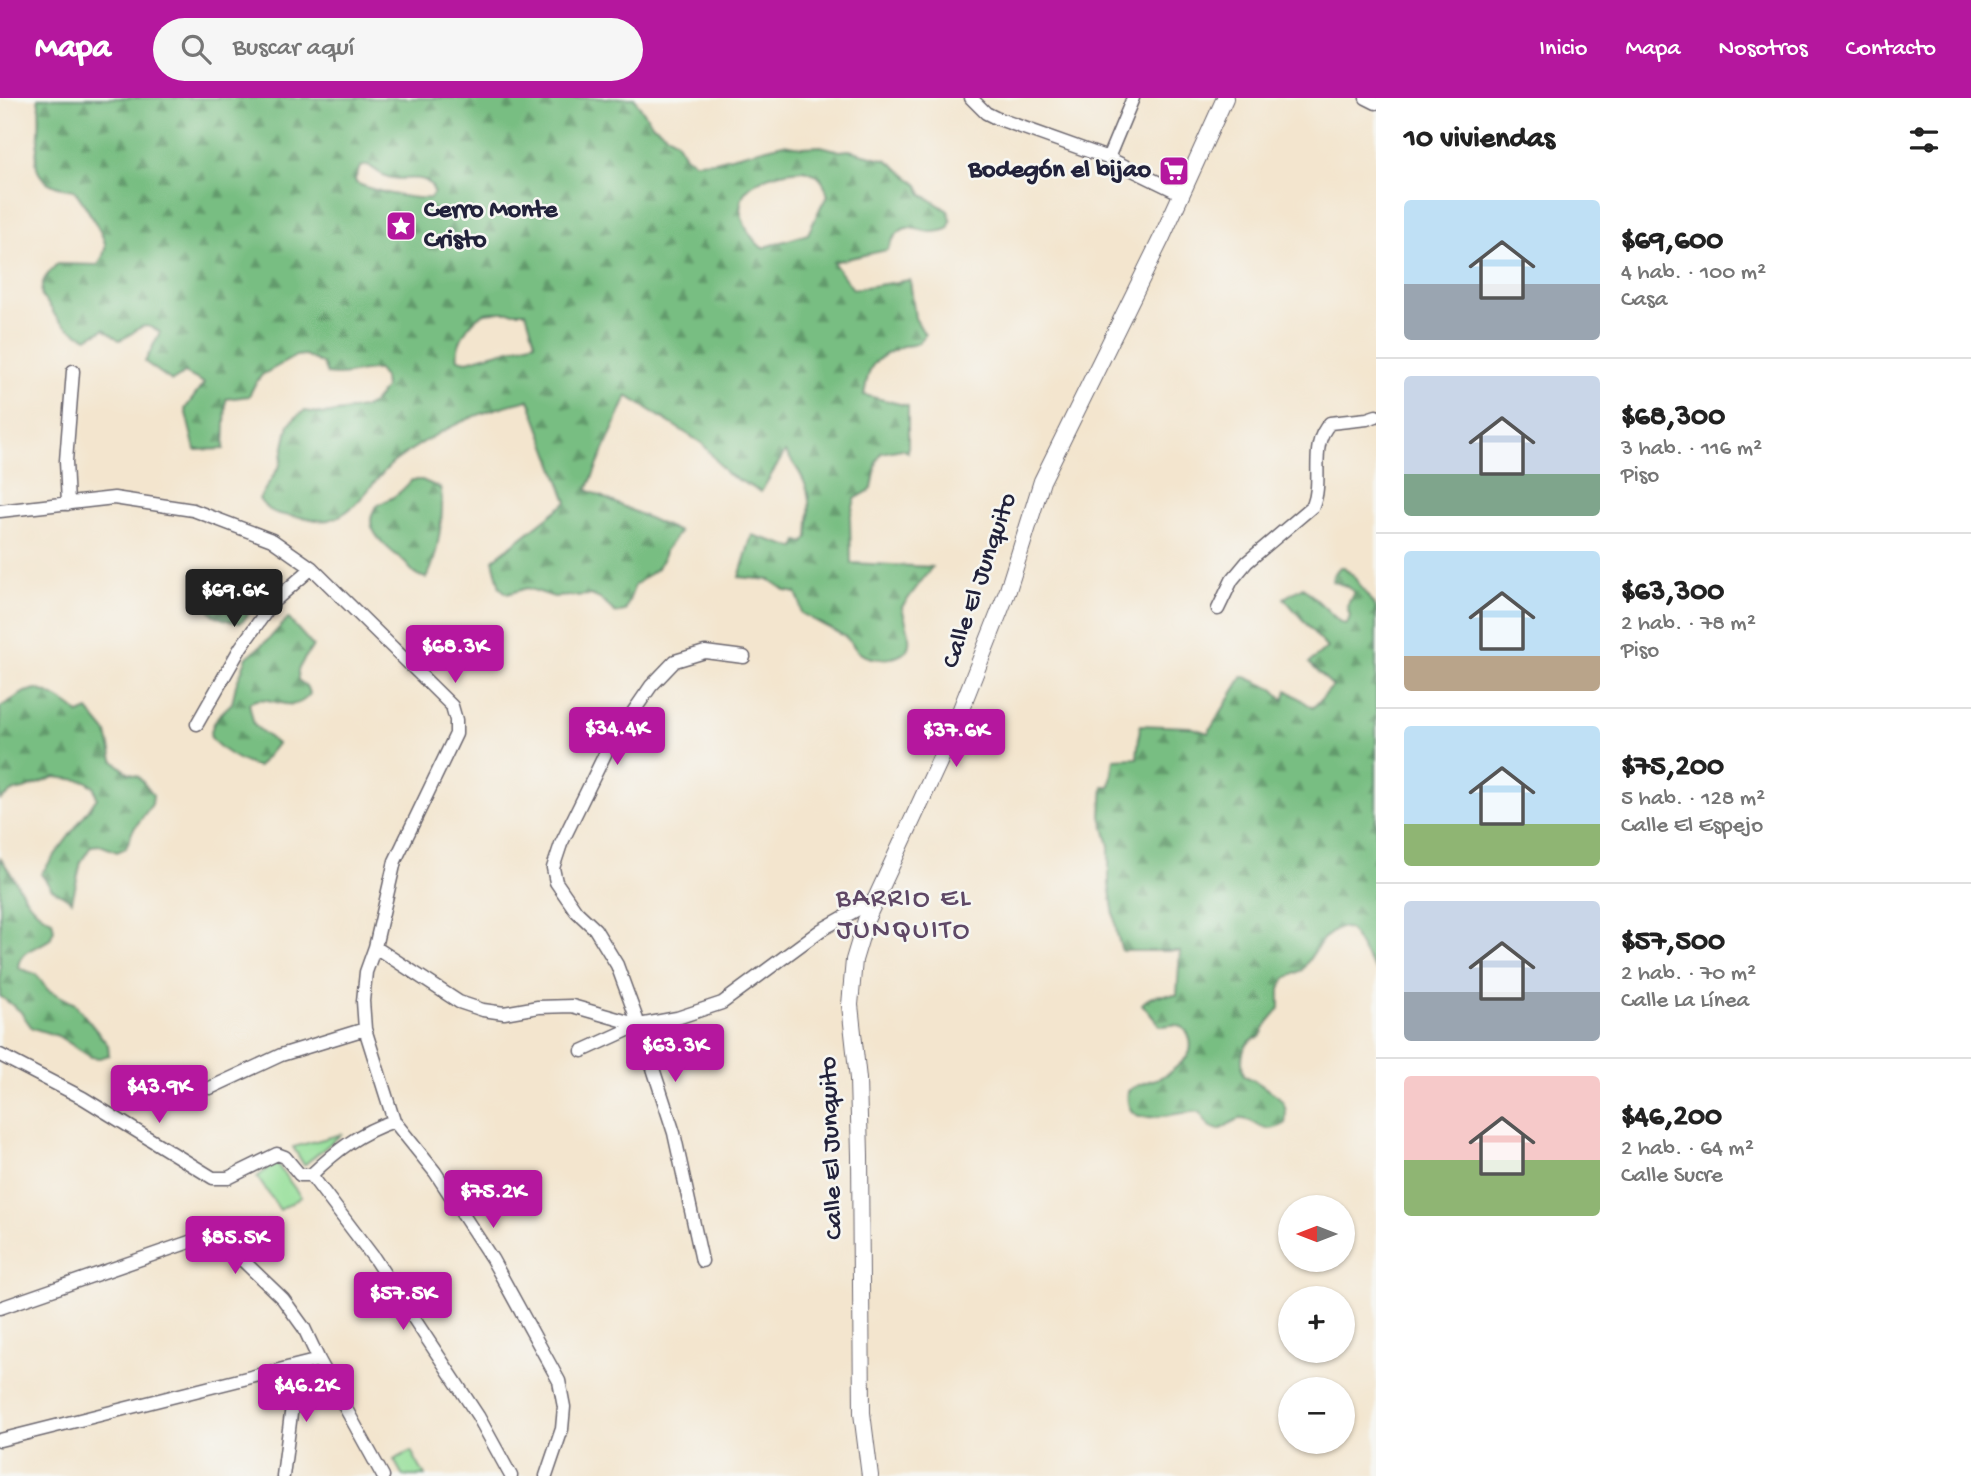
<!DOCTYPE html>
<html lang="es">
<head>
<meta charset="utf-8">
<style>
  :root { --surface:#fff; --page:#f6f6f6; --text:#222; --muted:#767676; --line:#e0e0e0; --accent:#b5179e }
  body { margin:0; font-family:"Gochi Hand",sans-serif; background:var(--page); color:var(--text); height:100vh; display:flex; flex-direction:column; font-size:26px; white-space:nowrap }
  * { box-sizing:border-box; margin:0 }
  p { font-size:23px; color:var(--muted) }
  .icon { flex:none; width:38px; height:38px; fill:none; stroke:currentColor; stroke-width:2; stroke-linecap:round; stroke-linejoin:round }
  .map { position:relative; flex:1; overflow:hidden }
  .drawer { display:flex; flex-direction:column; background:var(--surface); width:595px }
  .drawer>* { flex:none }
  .needle { width:46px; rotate:270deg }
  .tools { position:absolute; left:1278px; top:1097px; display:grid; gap:14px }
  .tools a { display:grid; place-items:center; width:77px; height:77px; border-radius:50%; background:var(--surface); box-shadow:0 2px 5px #0004; font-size:35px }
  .price { position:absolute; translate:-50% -60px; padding:0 16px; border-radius:7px; background:var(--accent); color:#fff; font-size:23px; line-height:46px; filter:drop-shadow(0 2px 4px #0008) }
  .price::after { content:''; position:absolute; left:50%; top:42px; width:21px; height:16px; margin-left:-10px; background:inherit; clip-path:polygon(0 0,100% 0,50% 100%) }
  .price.current { background:#222; color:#fff }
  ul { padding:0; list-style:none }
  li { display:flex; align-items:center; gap:21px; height:175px; padding:0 28px }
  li+li { border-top:2px solid var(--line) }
  li span { display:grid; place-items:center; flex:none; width:196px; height:140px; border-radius:7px; color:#555 }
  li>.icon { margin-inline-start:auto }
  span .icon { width:84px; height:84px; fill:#fffc; stroke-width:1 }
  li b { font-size:30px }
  h2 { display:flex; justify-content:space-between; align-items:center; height:84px; padding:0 28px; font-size:30px }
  header { display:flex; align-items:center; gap:42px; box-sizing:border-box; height:98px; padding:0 35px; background:var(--accent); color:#fff }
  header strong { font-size:33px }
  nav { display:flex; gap:38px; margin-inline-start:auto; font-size:24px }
  .search { width:490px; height:63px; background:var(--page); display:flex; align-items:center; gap:18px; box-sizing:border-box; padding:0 24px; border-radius:38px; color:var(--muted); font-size:26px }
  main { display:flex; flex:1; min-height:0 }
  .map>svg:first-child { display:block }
  .green { fill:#96df9a; stroke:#5c806a; stroke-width:2 }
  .forest { fill:url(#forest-firs); stroke:#4d705e; stroke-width:2; fill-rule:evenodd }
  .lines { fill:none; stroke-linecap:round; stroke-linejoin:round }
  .street-casing { stroke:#6b666e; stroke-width:15 }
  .secondary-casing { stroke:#6b666e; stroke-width:18 }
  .street { stroke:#fff; stroke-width:12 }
  .secondary { stroke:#fff; stroke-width:16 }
  .labels { text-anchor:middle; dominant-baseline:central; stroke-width:5; stroke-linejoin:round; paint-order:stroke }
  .poi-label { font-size:26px; font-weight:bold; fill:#22223b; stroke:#f6f6f2; text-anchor:end }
  .street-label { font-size:26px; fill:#22223b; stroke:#f6f6f2 }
  .neighbourhood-label { font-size:28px; letter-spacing:2px; fill:#5f4866; stroke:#f6f6f2 }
</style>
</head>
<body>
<header>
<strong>Mapa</strong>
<div class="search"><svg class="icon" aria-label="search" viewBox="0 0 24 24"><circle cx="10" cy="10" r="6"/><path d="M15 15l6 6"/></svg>Buscar aquí</div>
<nav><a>Inicio</a><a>Mapa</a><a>Nosotros</a><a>Contacto</a></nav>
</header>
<main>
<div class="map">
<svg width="1376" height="1378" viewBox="0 0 1376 1378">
  <defs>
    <pattern id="forest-firs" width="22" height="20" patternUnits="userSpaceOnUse" patternTransform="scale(1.75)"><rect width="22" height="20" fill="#78be82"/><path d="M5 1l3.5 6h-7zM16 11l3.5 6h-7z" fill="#629a6c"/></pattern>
  </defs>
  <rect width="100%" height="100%" fill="#f6f6f2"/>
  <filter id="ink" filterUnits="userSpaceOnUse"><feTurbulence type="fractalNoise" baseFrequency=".0143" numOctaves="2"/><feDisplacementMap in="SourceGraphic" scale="14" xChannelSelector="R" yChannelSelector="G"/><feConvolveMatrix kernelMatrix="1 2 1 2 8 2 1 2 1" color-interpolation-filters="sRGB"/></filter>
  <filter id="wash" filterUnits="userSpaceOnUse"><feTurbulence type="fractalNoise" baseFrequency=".00686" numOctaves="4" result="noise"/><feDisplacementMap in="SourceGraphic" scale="28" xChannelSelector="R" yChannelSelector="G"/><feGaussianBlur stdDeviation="1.57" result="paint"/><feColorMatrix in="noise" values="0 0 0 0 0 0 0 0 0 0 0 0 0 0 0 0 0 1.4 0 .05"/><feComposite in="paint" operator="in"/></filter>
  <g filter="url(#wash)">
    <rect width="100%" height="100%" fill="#f3e5ce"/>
    <path class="green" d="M342 1036 304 1067 293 1049Z
      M276 1065 301 1099 280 1112 257 1079Z
      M411 1353 425 1378H403L394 1362Z"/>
    <path class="forest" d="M38 0H634L652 26 676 43 686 59 695 64 715 63 783 46 802 49 821 48 840 53 849 52 887 62 895 68 918 87 922 96 948 113 951 122 948 131C916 144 908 109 887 152L833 164 853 191 910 182 915 220 925 237C917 248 914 247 902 248 901 249 893 253 892 253 868 265 869 272 864 297L908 308V354L902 351 881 355 877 363 872 391 855 401 850 421 851 465 932 469 902 509C904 520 911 535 909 546 906 563 876 563 863 557 855 554 852 543 844 538 830 530 815 523 801 515L800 504 796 495 786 493 770 482 739 479 752 437 795 450 798 443 804 445 808 439C811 397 811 387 785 354L761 394 727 376 703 346 627 298 587 392 679 434 665 453 663 462 656 471 635 487 625 513 616 515 600 501 591 497 554 499 527 490 508 496 500 490 493 462 567 404 529 302C481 312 434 334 394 364 373 381 359 412 332 421 321 425 311 420 300 419 283 417 269 417 259 401L280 367 289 326 297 318 305 313 324 316 363 310 373 305 385 290 384 280 378 272C359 271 347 280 327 276L323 266 305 257 296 258 262 277 256 284 249 298 226 301 224 351 195 352 185 311 204 285 185 275 172 283 145 264 160 234C139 219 137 237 119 242L104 231 87 240C76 235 63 228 56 219 51 211 50 206 42 200 39 183 47 177 57 166L98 167C102 160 106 153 105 146 104 137 81 100 74 92 67 91 59 90 53 87 33 79 35 60 38 44 40 33 40 11 38 0ZM368 67C374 71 381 77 388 79 404 85 428 72 434 94L430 100C413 102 373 93 356 85L355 81 360 69ZM804 72C819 76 825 83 828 99L822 106 808 136 762 150C746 136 729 105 751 88 765 77 787 73 804 72ZM495 214H526L535 244 467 263 458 261C455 246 469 223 483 216 487 214 491 214 495 214Z
      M412 382H422L440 390C446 408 437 465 426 480 411 477 412 470 401 461 389 451 362 432 374 412 378 404 389 403 396 397 402 393 407 387 412 382Z
      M1340 469H1344L1354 479 1376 510V872C1364 860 1360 844 1349 831L1340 829 1323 841 1302 872 1285 881 1280 890V910L1268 924 1260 939C1241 942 1240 962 1244 978 1255 981 1260 987 1269 992 1284 1000 1288 1009 1285 1026 1260 1040 1258 1020 1240 1021 1233 1022 1226 1029 1219 1032L1210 1029 1199 1014C1177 1011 1122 1038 1128 993 1142 982 1162 983 1174 971 1178 968 1183 963 1186 960 1195 950 1190 930 1177 927 1172 926 1165 928 1160 928L1142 906C1153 895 1163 897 1177 897L1180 853H1122L1117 836 1109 787V748L1101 718 1103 688H1110L1114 661 1137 660 1140 627 1190 629 1208 635 1243 578 1273 591 1284 602 1287 592 1313 610 1333 588 1309 565 1327 550 1284 500 1303 489 1341 525 1347 526 1350 518 1347 508 1354 494 1346 488 1332 483 1333 477Z
      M246 483 253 490C253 505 252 516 240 525 219 521 200 517 210 492Z
      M288 520 313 548 303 563 298 572V582L306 588 310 596C290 621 270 592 249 605L254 627 277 646 258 669C242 665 219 652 210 638L213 627 218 618 232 605 236 587 247 559 269 541Z
      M36 591C48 594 72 607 79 616L88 612 107 635 113 662 128 675 138 678 153 697 152 706 133 732 126 750 117 754 100 747 91 748 81 764 72 803 52 791 41 776 97 700 94 689 86 683 55 679 24 691 14 693 0 702V609L25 594Z
      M0 760C17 780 26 813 52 822L54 832 50 841C37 851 19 851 18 870L36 876 48 892 75 906 108 947 109 957 100 960 91 959 58 938 32 930 20 913 0 898Z"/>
  </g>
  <g filter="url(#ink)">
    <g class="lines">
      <g class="street-casing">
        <path id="street" d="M971 0 986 15 996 20 1108 60 1182 96
          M1366 0 1376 5
          M1108 60 1133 0
          M68 406 66 363 73 273
          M0 413 114 400 193 412 272 442 312 470 452 608 456 622V636L395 763 375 849 366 874 363 903 365 931 394 1023
          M1218 511 1232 482 1247 464 1313 408C1324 381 1308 348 1330 325L1367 321 1376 318
          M197 626 241 549 273 504 312 470
          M375 849 459 904 483 912 504 915 538 909 572 908 639 927 677 920 722 905 821 832 876 801
          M582 953 639 927
          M0 957 83 1000 213 1080H228L277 1056 285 1059 300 1077H311
          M210 990 281 957 365 931
          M311 1077C336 1053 360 1034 394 1023L435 1074 492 1161 559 1283 564 1309 562 1331 546 1378
          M311 1077 374 1160 478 1318 511 1378
          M702 1163 674 1035 639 927 617 867 595 831 576 813 556 784 553 770 561 746 607 652 651 588 675 563 705 554 744 559
          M0 1210 201 1140 217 1141 233 1153 283 1201 304 1230 319 1262 383 1378
          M0 1342 319 1262
          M283 1378 297 1269"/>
      </g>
      <g class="secondary-casing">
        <path id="secondary" d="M870 1378 862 1315 860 1057 858 981 850 907 854 862 866 822 946 649 1008 492 1042 383 1162 139 1225 0"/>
      </g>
      <use href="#street" class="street"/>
      <use href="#secondary" class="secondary"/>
    </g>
  </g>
  <defs>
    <g id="supermarket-square" transform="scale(1.575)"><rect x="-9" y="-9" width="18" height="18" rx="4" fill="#b5179e" stroke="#f6f6f2"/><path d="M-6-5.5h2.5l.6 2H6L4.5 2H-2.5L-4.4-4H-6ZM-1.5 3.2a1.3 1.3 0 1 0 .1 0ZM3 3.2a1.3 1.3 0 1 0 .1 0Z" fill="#fff"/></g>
    <g id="sight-square" transform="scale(1.575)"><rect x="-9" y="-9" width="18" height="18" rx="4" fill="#b5179e" stroke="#f6f6f2"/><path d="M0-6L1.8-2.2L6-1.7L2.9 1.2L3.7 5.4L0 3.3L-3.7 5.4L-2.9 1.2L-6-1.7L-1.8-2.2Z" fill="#fff"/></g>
  </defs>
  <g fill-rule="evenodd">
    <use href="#supermarket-square" x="1174" y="73"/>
    <use href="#sight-square" x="401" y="128"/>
  </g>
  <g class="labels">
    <g class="poi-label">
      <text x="1151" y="73">Bodegón el bijao</text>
      <text x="424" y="113" text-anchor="start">Cerro Monte<tspan x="424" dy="30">Cristo</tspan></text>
    </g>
    <g class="street-label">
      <text transform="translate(981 483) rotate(-71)">Calle El Junquito</text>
      <text transform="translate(833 1050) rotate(-92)">Calle El Junquito</text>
    </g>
    <g class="neighbourhood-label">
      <text x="904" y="801">BARRIO EL<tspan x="904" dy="32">JUNQUITO</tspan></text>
    </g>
  </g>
</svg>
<div class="tools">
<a><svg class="needle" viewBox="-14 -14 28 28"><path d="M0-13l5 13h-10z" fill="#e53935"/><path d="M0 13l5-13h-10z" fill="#767676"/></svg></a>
<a>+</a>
<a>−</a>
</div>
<b class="price current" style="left:234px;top:531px">$69.6K</b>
<b class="price" style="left:455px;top:587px">$68.3K</b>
<b class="price" style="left:617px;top:669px">$34.4K</b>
<b class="price" style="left:956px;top:671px">$37.6K</b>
<b class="price" style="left:675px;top:986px">$63.3K</b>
<b class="price" style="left:159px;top:1027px">$43.9K</b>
<b class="price" style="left:493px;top:1132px">$75.2K</b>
<b class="price" style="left:235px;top:1178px">$85.5K</b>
<b class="price" style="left:403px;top:1234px">$57.5K</b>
<b class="price" style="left:306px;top:1326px">$46.2K</b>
</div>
<section class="drawer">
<h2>10 viviendas<svg class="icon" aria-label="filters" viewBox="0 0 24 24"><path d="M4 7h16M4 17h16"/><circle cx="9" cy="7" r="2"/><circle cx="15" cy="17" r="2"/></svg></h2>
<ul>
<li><span style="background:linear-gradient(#bfe0f5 60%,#9aa5b1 0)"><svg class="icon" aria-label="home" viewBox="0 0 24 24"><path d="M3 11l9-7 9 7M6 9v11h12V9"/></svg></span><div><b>$69,600</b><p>4 hab. · 100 m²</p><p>Casa</p></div></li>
<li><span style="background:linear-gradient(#c9d6e8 70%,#7fa58c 0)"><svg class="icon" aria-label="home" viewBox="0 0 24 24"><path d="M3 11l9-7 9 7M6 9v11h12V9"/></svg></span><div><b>$68,300</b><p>3 hab. · 116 m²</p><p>Piso</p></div></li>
<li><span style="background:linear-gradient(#bfe0f5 75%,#b9a48a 0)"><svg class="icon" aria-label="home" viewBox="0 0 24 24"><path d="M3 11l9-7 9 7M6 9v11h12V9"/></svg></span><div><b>$63,300</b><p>2 hab. · 78 m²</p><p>Piso</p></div></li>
<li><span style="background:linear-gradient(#bfe0f5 70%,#8fb573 0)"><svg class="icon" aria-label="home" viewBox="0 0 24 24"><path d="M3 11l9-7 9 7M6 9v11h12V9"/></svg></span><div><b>$75,200</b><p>5 hab. · 128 m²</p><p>Calle El Espejo</p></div></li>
<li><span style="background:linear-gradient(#c9d6e8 65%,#9aa5b1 0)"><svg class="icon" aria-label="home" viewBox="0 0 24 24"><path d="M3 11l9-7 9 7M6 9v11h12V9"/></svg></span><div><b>$57,500</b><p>2 hab. · 70 m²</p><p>Calle La Línea</p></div></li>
<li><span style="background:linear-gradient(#f6c9c9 60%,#8fb573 0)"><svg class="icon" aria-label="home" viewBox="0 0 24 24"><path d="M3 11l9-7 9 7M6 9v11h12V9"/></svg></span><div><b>$46,200</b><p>2 hab. · 64 m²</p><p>Calle Sucre</p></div></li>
</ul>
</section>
</main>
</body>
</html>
